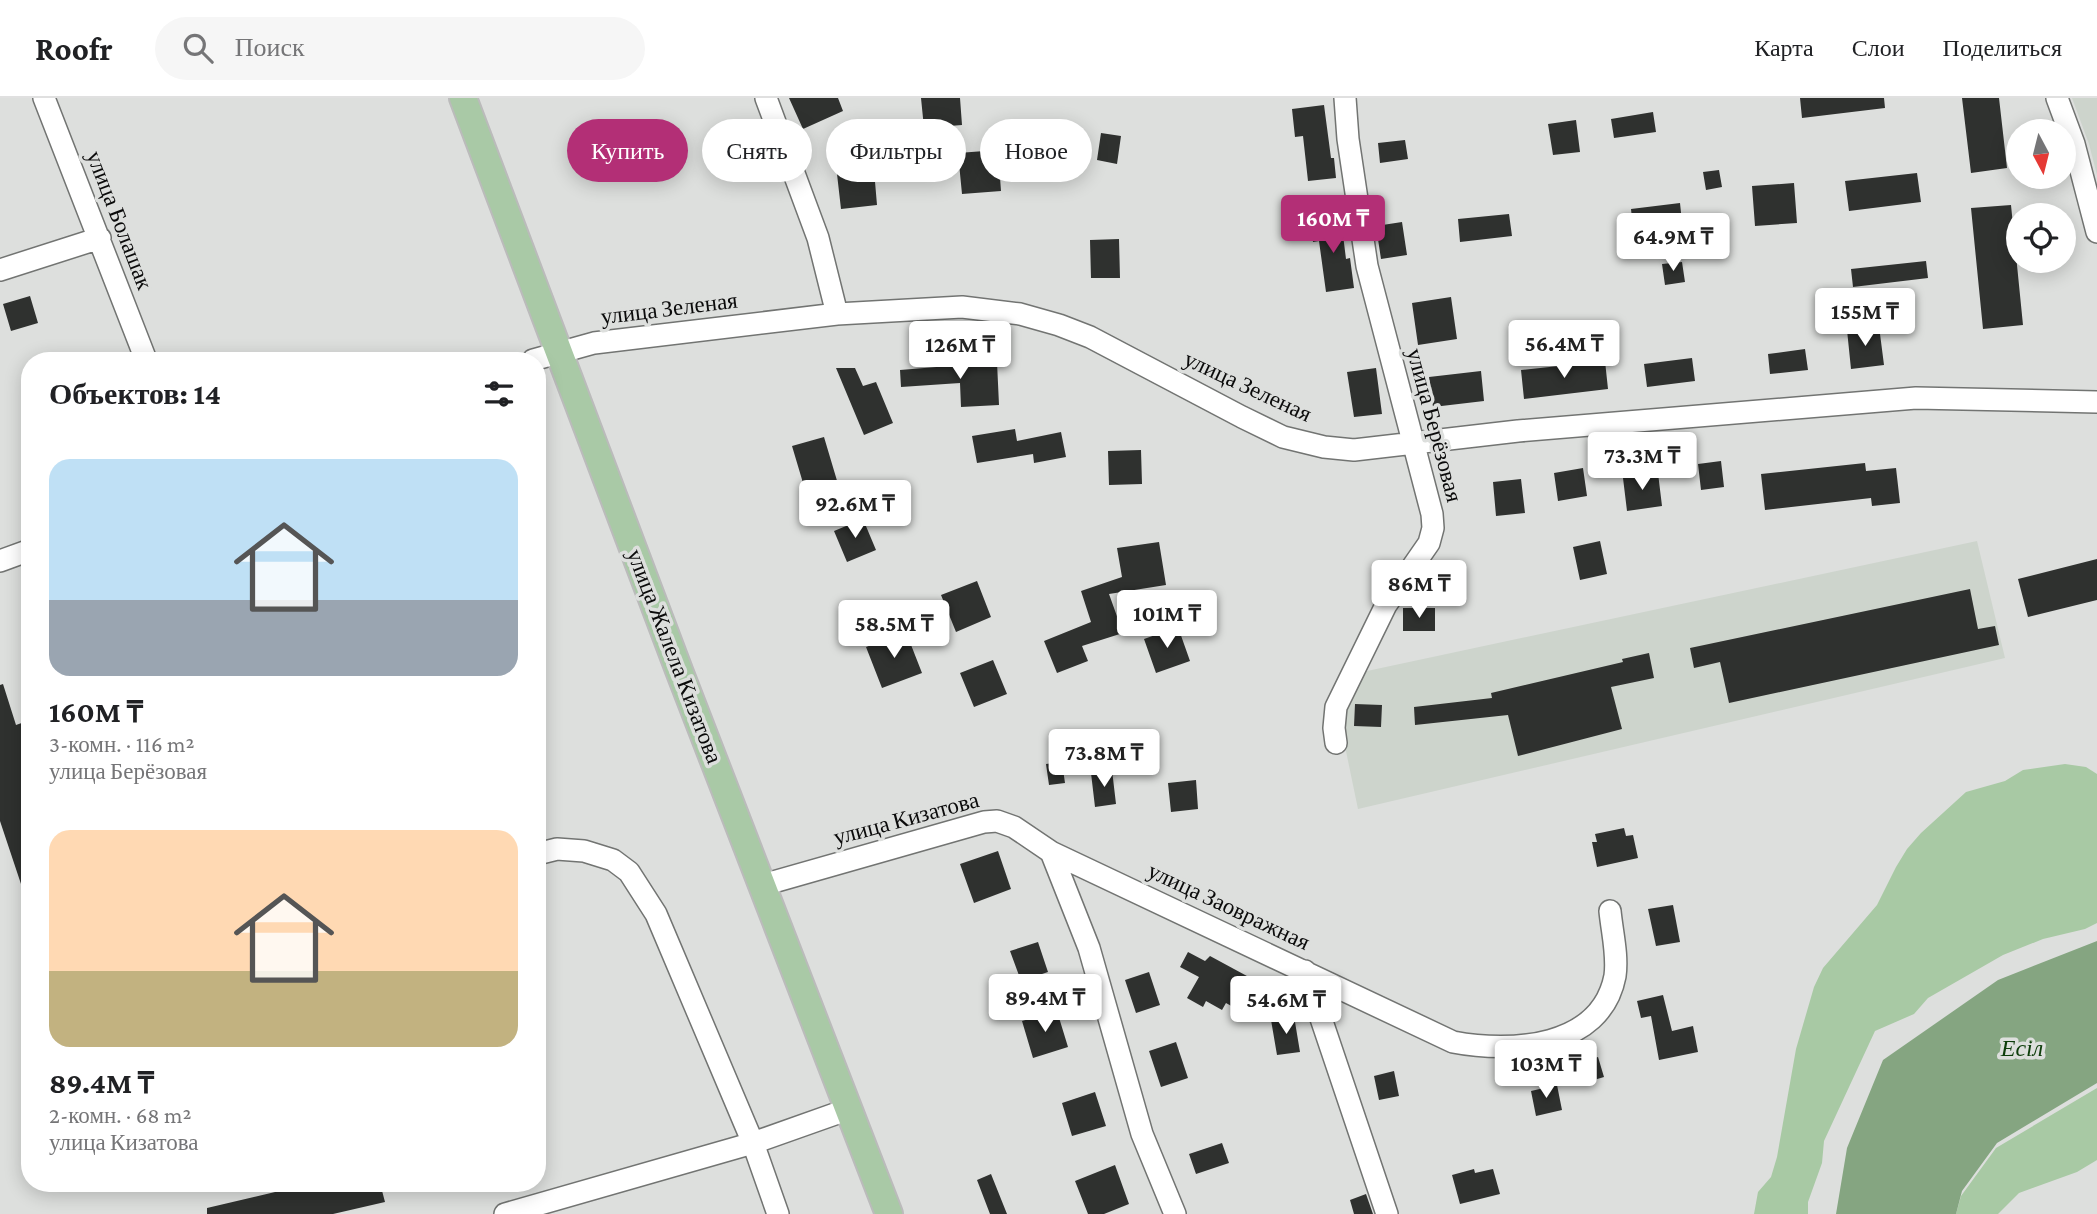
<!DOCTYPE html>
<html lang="ru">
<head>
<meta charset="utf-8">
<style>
  :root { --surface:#fff; --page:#f6f6f6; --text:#202124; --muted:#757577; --line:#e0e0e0; --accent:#b32f76 }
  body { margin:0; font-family:"Crimson Pro",serif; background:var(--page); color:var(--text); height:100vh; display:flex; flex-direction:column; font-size:26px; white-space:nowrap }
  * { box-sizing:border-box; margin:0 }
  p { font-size:23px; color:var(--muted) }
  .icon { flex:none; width:38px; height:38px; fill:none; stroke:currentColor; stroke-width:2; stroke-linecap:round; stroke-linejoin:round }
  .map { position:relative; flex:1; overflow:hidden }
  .details { position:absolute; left:21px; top:254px; width:525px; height:840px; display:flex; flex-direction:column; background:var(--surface); border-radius:28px; box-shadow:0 4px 18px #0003 }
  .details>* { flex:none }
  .hud { position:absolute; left:567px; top:21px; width:665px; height:63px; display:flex; gap:14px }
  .needle { width:46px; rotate:173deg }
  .controls { position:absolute; left:2006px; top:21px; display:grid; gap:14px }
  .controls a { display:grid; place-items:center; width:70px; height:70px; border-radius:50%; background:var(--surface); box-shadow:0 4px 18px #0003; font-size:35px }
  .price { position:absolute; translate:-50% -60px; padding:0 16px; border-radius:7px; background:#fff; color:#222; font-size:23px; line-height:46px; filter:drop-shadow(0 2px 4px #0008) }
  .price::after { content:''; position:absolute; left:50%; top:42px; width:21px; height:16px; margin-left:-10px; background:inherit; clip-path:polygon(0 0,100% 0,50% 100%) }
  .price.active { background:var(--accent); color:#fff }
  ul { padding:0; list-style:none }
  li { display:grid; align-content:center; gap:14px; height:371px; padding:0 28px }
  li span { display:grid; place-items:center; height:217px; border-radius:21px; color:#555 }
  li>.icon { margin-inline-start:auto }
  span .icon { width:126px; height:126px; fill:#fffc; stroke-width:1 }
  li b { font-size:30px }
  h2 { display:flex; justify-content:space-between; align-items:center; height:84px; padding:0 28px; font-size:30px }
  .chip { padding:0 24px; border-radius:32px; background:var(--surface); box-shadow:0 4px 18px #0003; font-size:24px; line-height:63px }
  .chip.active { background:var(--accent); color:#fff }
  header { display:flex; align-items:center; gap:42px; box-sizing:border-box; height:98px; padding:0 35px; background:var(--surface); border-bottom:2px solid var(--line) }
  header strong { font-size:33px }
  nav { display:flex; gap:38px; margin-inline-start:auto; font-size:24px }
  .search { width:490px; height:63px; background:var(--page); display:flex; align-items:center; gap:18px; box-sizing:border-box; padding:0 24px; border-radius:38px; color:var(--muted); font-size:26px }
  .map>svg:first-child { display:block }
  .built { fill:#cdd4cc }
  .green { fill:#a8c9a4 }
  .water { fill:#85a581 }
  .building { fill:#2f312f }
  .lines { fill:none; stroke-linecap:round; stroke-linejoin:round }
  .minor-casing { stroke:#727472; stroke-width:24 }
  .major-casing { stroke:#bbb; stroke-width:30 }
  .minor { stroke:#fff; stroke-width:21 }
  .major { stroke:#a9c9a6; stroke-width:26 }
  .labels { text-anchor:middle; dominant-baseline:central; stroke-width:7; stroke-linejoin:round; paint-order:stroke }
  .street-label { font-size:23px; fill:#0b0b0b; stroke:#dddfdd }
  .water-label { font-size:24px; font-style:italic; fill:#0e3e0b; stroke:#dddfdd }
</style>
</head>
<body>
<header>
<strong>Roofr</strong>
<div class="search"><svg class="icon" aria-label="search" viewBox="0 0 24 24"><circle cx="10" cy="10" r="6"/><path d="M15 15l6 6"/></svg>Поиск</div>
<nav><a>Карта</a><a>Слои</a><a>Поделиться</a></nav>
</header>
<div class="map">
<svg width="2097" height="1116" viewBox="0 0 2097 1116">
  <rect width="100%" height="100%" fill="#dddfdd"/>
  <path class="built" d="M2072 0H2097V77L2089 46Z
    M1977 443 2005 560 1358 711 1341 629 1343 608 1367 573Z"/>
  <path class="green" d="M2065 666 2086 669 2097 676V825L2085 831 2043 841 2003 857 1928 900 1914 916 1875 933 1824 1043 1822 1065 1808 1104V1116H1754L1758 1094 1771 1079 1777 1059 1796 951 1814 889 1823 870 1877 807 1896 769 1907 751 1921 735 1966 694 2005 683 2023 672Z
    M2097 990V1062L2077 1074 2019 1095 1998 1116H1956L1961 1098 1996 1050Z"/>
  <path class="water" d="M2097 843V985L1997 1045 1962 1093 1956 1116H1836L1847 1050 1883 962 1998 882Z"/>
  <path class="building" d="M789 0H838L843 13 803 31Z
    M921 0H960L962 27 924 30Z
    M1800 0H1884L1885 10 1802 20Z
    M1962 0H1999L2007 70 1971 75Z
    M1324 7 1331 60H1334L1336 80 1308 83 1303 38 1295 39 1292 11Z
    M1653 14 1656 34 1614 40 1611 21Z
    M1576 22 1580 54 1553 57 1548 26Z
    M1101 35 1121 38 1117 66 1097 62Z
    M1405 42 1408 61 1380 65 1378 45Z
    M998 52 1001 93 962 96 958 55Z
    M874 72 877 107 841 111 837 76Z
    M1719 72 1722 89 1706 92 1703 74Z
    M1917 75 1921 104 1849 113 1845 83Z
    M1794 85 1797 125 1755 128 1752 88Z
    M1680 105 1682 124 1633 130 1631 111Z
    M2011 107 2023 227 1983 231 1971 110Z
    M1509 116 1512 138 1460 144 1458 121Z
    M1341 121 1346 161 1350 160 1354 190 1326 194 1319 143 1313 144 1311 125Z
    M1402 124 1407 157 1381 161 1376 128Z
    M1119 141 1120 180H1091L1090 142Z
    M1926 163 1928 180 1853 189 1851 171Z
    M1682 164 1685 184 1665 187 1662 166Z
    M30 198 38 225 11 233 3 206Z
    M1451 199 1457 241 1418 247 1412 205Z
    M1879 228 1884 267 1851 271 1847 232Z
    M1805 251 1808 272 1770 276 1768 256Z
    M1692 260 1695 283 1647 289 1644 266Z
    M1605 263 1608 291 1524 301 1521 272Z
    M997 264 999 307 961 309 960 285 901 289 900 272Z
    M836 270H855L863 288 876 284 893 325 864 337Z
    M1376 270 1382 316 1354 319 1347 274Z
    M1481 273 1484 303 1433 309 1429 279Z
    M1015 331 1017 343 1061 334 1066 359 1034 365 1033 356 977 365 972 338Z
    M824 339 838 386 806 395 792 348Z
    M1141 352 1142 386 1109 387 1108 353Z
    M1721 363 1724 389 1701 392 1698 366Z
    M1865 365 1866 373 1896 370 1900 405 1872 408 1871 400 1765 412 1761 376Z
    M1583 370 1587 398 1558 403 1554 375Z
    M1658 375 1662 408 1627 413 1623 380Z
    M1521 381 1525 415 1496 418 1493 384Z
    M863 421 876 452 847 464 834 433Z
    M1600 443 1607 476 1580 482 1573 449Z
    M1159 444 1166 487 1109 496 1123 535 1082 548 1088 563 1057 575 1044 543 1091 524 1081 493 1122 479 1117 450Z
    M2097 461V502L2028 519 2018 481Z
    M977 483 991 519 956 534 941 497Z
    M1970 491 1978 531 1995 528 1999 547 1729 605 1720 564 1694 570 1690 550Z
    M1403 510H1435V533H1403Z
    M1178 529 1190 563 1156 575 1144 541Z
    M906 534 922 575 882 590 866 549Z
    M1649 555 1654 580 1611 589 1622 631 1518 658 1508 617 1415 627 1414 609 1492 600 1491 595 1623 564 1622 561Z
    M993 562 1007 596 974 609 960 575Z
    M3 586 16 627 30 622V803L27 804 0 723V587Z
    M1355 606 1382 607 1381 629 1354 628Z
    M1062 664 1065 685 1049 687 1046 666Z
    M1112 672 1116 706 1095 709 1091 675Z
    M1196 682 1198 711 1171 714 1168 685Z
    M1624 730 1626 738 1633 737 1638 760 1597 769 1592 744H1597L1595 736Z
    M998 753 1011 791 974 805 960 766Z
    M1673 807 1680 844 1656 848 1648 811Z
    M1038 844 1048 874 1021 883 1010 853Z
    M1188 854 1205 863 1210 858 1258 884 1242 914 1226 905 1222 912 1206 903 1203 909 1187 900 1199 879 1180 869Z
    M1149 874 1160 907 1136 915 1125 882Z
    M1663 897 1672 933 1693 928 1698 954 1659 962 1651 918 1641 920 1637 903Z
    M1057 913 1068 949 1033 960 1022 923Z
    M1294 918 1300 954 1277 957 1271 922Z
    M1176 944 1188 980 1161 989 1149 953Z
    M1598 959 1604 979 1577 987 1571 967Z
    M1394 973 1399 998 1379 1002 1374 978Z
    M1557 987 1562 1012 1536 1018 1531 993Z
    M1095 994 1106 1028 1072 1038 1062 1005Z
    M1222 1045 1229 1065 1196 1076 1189 1056Z
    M1115 1067 1129 1106 1104 1116H1088L1075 1083Z
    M1474 1071 1475 1075 1493 1071 1500 1096 1460 1106 1452 1077Z
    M991 1076 1007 1116H990L977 1082Z
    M313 1085H380L385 1104 333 1116H207V1110Z
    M1366 1096 1373 1116H1354L1350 1102Z"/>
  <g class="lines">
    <g class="minor-casing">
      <path id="minor" d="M44 0 146 262
        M766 0 818 140 837 216
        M2057 0 2074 46 2097 134
        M0 172 100 140
        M533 262 594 245 837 216 962 209 1020 216 1059 227 1090 239 1242 319 1283 339 1324 349 1354 352 1518 333 1916 300 2097 304
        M0 463 30 452
        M1336 645 1334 630 1336 609 1386 507 1429 445 1433 430 1432 416 1367 168 1348 41 1345 0
        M1051 754 1453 944C1510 955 1601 951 1615 878 1618 857 1612 834 1610 813
        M537 756 557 751 584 753 613 762 629 774 656 816 753 1045 778 1116
        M763 787 984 724 997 723 1014 729 1051 754 1089 850 1142 1036 1175 1116
        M1305 873 1387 1116
        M505 1116 753 1045 849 1011"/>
    </g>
    <g class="major-casing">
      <path id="major" d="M463 0 680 575 889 1116"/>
    </g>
    <use href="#minor" class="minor"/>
    <use href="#major" class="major"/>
  </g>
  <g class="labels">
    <g class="street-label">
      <text transform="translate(120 122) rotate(69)">улица Болашак</text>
      <text transform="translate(669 210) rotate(-7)">улица Зеленая</text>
      <text transform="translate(1248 288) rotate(25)">улица Зеленая</text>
      <text transform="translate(1435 327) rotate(75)">улица Берёзовая</text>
      <text transform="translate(675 558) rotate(69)">улица Жалела Кизатова</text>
      <text transform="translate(906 720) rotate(-15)">улица Кизатова</text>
      <text transform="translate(1229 808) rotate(25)">улица Заовражная</text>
    </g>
    <g class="water-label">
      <text x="2022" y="949">Есіл</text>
    </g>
  </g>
</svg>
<div class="controls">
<a><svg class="needle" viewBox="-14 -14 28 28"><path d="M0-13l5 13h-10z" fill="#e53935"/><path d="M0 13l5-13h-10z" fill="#757577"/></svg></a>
<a><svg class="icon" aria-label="locate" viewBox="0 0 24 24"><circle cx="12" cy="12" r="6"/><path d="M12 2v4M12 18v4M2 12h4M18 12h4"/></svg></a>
</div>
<b class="price active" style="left:1333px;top:157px">160M ₸</b>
<b class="price" style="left:1673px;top:175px">64.9M ₸</b>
<b class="price" style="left:1865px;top:250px">155M ₸</b>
<b class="price" style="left:1564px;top:282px">56.4M ₸</b>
<b class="price" style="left:960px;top:283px">126M ₸</b>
<b class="price" style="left:1642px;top:394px">73.3M ₸</b>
<b class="price" style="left:855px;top:442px">92.6M ₸</b>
<b class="price" style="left:1419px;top:522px">86M ₸</b>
<b class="price" style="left:1167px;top:552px">101M ₸</b>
<b class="price" style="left:894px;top:562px">58.5M ₸</b>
<b class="price" style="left:1104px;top:691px">73.8M ₸</b>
<b class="price" style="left:1045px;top:936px">89.4M ₸</b>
<b class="price" style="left:1286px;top:938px">54.6M ₸</b>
<b class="price" style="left:1546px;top:1002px">103M ₸</b>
<div class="hud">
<a class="chip active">Купить</a>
<a class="chip">Снять</a>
<a class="chip">Фильтры</a>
<a class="chip">Новое</a>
</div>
<section class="details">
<h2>Объектов: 14<svg class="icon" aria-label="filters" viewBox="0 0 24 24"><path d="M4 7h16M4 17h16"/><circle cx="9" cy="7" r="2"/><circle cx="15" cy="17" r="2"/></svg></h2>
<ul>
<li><span style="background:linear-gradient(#bfe0f5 65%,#9aa5b1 0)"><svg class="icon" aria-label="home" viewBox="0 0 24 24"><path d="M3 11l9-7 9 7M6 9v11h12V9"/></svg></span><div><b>160M ₸</b><p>3-комн. · 116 m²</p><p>улица Берёзовая</p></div></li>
<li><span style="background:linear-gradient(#ffd9b3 65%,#c2b280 0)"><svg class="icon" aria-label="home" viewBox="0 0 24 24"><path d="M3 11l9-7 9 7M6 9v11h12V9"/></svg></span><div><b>89.4M ₸</b><p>2-комн. · 68 m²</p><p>улица Кизатова</p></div></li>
</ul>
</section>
</div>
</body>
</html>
